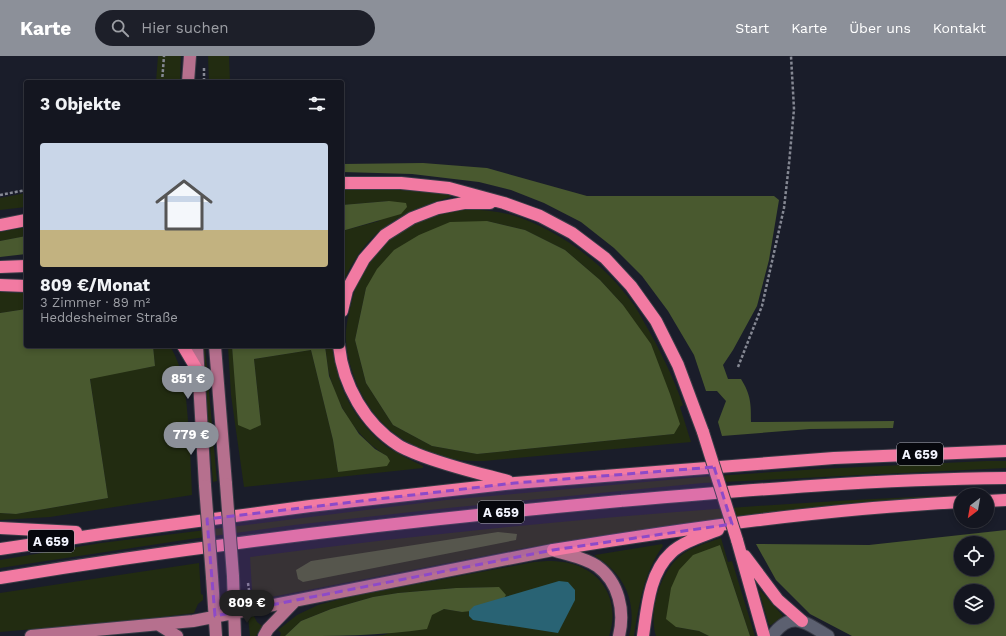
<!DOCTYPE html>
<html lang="de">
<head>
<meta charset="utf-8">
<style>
  :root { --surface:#141620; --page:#1d1f29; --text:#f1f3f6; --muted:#9d9fa5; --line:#33353e; --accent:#8c9099 }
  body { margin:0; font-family:"Work Sans",sans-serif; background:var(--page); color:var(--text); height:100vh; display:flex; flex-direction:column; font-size:15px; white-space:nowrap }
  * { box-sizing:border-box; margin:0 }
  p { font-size:13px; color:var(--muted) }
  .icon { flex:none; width:22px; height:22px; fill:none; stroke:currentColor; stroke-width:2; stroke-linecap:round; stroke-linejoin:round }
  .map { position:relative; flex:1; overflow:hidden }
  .details { position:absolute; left:24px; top:24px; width:320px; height:268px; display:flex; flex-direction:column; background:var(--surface); border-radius:4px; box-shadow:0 2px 6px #0003,0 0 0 1px var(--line) }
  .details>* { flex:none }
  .needle { width:26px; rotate:211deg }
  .fabs { position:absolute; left:954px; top:432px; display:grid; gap:8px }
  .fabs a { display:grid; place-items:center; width:40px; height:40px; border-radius:50%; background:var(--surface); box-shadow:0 2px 6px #0003,0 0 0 1px var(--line); font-size:20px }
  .price { position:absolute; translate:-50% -34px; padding:0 9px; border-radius:14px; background:var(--accent); color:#fff; font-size:13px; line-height:26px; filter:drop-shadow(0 1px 2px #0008) }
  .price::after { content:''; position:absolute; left:50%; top:24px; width:12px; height:9px; margin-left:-6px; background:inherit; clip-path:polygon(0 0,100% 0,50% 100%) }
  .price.selected { background:#222; color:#fff }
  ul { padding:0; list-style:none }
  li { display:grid; align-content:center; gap:8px; height:212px; padding:0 16px }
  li+li { border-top:1px solid var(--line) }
  li span { display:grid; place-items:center; height:124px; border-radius:4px; color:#555 }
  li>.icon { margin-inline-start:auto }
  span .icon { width:72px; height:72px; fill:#fffc; stroke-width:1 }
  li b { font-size:17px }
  h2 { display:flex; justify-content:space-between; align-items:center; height:48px; padding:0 16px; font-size:17px }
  header { display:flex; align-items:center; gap:24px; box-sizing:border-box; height:56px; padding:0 20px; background:var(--accent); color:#fff }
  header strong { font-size:19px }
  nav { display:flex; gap:22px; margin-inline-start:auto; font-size:14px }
  .search { width:280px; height:36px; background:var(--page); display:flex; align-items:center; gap:10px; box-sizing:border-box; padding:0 14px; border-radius:22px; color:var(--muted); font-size:15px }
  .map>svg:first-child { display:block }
  .green { fill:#222c11; fill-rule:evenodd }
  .forest { fill:#49592f; fill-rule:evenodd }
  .water { fill:#296374 }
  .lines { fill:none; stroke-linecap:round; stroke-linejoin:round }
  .minor-casing { stroke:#393b46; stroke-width:14 }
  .major-casing { stroke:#393b46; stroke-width:14 }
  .highway-casing { stroke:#393b46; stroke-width:14 }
  .path { stroke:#858893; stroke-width:2.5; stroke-dasharray:3 2; stroke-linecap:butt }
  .minor { stroke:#5c6070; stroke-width:12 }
  .major { stroke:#b6708e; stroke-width:12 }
  .highway { stroke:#f27aa2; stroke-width:12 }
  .major-bridge-casing { stroke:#393b46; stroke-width:14; stroke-linecap:butt }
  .highway-bridge-casing { stroke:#393b46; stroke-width:14; stroke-linecap:butt }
  .major-bridge { stroke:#b6708e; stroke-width:12 }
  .highway-bridge { stroke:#f27aa2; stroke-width:12 }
  .marked { fill:#8d4ac8; fill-opacity:0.2; stroke:#8d4ac8; stroke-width:3; stroke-dasharray:8 5; stroke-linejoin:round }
  .labels { text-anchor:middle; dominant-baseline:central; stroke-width:3; stroke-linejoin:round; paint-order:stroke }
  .shield { fill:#06070d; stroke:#abadb6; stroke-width:1 }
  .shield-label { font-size:13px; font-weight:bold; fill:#f2f4fe }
</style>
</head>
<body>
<header>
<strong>Karte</strong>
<div class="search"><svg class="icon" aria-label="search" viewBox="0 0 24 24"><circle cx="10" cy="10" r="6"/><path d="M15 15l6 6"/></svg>Hier suchen</div>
<nav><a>Start</a><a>Karte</a><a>Über uns</a><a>Kontakt</a></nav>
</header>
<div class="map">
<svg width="1006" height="580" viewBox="0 0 1006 580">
  <rect width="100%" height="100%" fill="#1a1d2a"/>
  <path class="green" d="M158 0H181L180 26H156Z
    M208 0H229L230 26H209Z
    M387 133 451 138V141C399 156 363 177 342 229V175L379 165 389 145 342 149V134Z
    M26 137V151L0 154V142Z
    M466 153C482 154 497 155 512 159 558 173 603 207 631 245 636 251 640 259 644 266 659 292 673 320 683 349L680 351 691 386 484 405C474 405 463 405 453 403 436 401 412 390 398 380 380 368 367 350 358 331 352 316 347 301 346 285 345 276 347 266 349 257 352 244 355 230 362 217 371 200 390 181 406 172 425 161 445 156 466 153ZM487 165 525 174 565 194 600 224 623 249 674 378 477 398 432 390 393 369 366 327 355 284 366 232Z
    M26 171V180L0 185V176Z
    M0 236 26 237V253L0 257Z
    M153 290H170C184 313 186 338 188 365 190 389 191 414 192 439L50 461 0 464V457L16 458 108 442 90 322 155 310Z
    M201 290H205L217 425 213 426Z
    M228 290H232L239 369H261L254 303 311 294 333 384 338 416 387 400C358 383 339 353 330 321 327 311 327 300 325 290H332C335 303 337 317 341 329 350 353 367 376 387 391 398 398 411 404 423 410V412L244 431 231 339Z
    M986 405H1006V412L703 427 448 452 294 469 191 483 0 512V504L101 487 446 444 700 421 819 413Z
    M965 439 783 456 668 470 525 492 256 544 252 534 250 501C487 470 726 448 965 439Z
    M721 482 728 506 732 505 755 580H750L720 489 676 571 699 575 709 580H656C648 557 660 517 679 501 690 491 707 487 721 482Z
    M662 488 663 490C644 516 639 548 634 580H629C638 547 624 517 595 500V499Z
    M547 505C559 505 572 506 583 512 610 525 618 554 609 580H373L384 579 444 553 462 556 499 531 456 532 398 537 373 541 331 553 301 565 285 580H280L281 577 278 574 297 559 318 549 348 541 534 506Z
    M199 507 201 538 203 539V544L198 548 194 557 137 564 0 576V537Z
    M760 534 783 560 771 569H769L759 535Z
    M254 560 257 566 262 570 256 580H250L248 561Z"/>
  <path class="forest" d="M423 107 487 112 587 140H774L779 144 769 204 757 250 733 294 723 309 728 323H741C751 339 751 348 751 366L894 365 893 372 810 373 722 380 718 366 726 345 717 335H706L694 299 668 255 642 220 614 192 581 166 544 147 511 134 479 126 412 118 342 116V108Z
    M389 145 406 147 407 151 401 158 342 175V149Z
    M487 165 525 174 565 194 600 224 623 249 651 288 670 338 680 368 674 378 477 398 432 390 393 369 366 327 355 284 366 232 377 213 394 194 419 179 450 166Z
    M26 180V198L0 201V185Z
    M26 253V290H153L155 310 90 323 108 442 16 458 0 457V257Z
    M232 290H325L329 320 342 352 359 378 375 393 387 400 390 405 387 410 338 416 333 384 311 294 254 303 261 369 250 374 238 369Z
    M1006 474V580H852L810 558 776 524 756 488 869 489ZM961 487H987V513H961ZM961 535H987V561H961Z
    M498 476 517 478 516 484 303 526 298 523 296 514 311 505Z
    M720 489 750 580H709L699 575 676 571 666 563 671 532 679 514 693 499Z
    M499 531 506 539 498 552 462 556 444 553 432 559 427 573C381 580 332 580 285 580L301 565 331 553 373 541 398 537 456 532Z"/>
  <path class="water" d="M559 525 568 526 575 534V544L558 577 473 564 469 560V555L474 550Z"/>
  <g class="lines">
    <g class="minor-casing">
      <path id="minor" d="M772 580C792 553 806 567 828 580"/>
    </g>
    <g class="major-casing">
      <path id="major" d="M188 26 190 0
        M197 290 205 430
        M215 290 226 428
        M233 520 235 580
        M212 521 216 580
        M159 569 177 580
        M31 580 193 565 553 494C567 499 584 501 597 510 619 526 625 555 619 580
        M264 580 268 573 295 545"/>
    </g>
    <g class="highway-casing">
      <path id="highway" d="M342 127H401L449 132 504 147 540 160 572 177 605 202 631 230 656 265 678 309 703 376
        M0 169 26 164
        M0 211 26 210
        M0 229 26 230
        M342 255 347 234 364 203 385 179 412 162 438 152 464 147H490
        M183 290 199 317
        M339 290C343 329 365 368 398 389 404 393 411 395 417 398 447 410 478 417 508 425
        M987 445 1006 444
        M0 472 76 476
        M737 484 764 580
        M0 493 102 478 310 450 515 427 834 402 1006 395
        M553 494C688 472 824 453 961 446
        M745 500 778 544 802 565
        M0 522C206 488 413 464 620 445 749 434 877 423 1006 422
        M643 580C647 553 649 517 671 497 682 486 703 480 718 474"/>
    </g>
    <path class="path" d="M204 12V26
      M162 26 164 0
      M0 139 26 134
      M738 311 762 250 784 152 789 108 794 53 791 0
      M248 527 250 541"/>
    <use href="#minor" class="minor"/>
    <use href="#major" class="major"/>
    <use href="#highway" class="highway"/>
    <g class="major-bridge-casing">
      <path id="major-bridge" d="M226 428 233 520
        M205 430 212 521"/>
    </g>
    <g class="highway-bridge-casing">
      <path id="highway-bridge" d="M703 376 737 484"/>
    </g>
    <use href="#major-bridge" class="major-bridge"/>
    <use href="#highway-bridge" class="highway-bridge"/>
  </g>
  <path class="marked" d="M714 411 732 468 553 494 215 560 207 463 515 427Z"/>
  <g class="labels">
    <g class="shield">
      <rect x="897" y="387" width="46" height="22" rx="3"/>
      <rect x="478" y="445" width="46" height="22" rx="3"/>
      <rect x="28" y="474" width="46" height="22" rx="3"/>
    </g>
    <g class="shield-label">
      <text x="920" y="398">A 659</text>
      <text x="501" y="456">A 659</text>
      <text x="51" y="485">A 659</text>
    </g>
  </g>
</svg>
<div class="fabs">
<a><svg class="needle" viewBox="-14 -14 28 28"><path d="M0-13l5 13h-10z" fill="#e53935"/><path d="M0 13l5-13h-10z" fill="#9d9fa5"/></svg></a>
<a><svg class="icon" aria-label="locate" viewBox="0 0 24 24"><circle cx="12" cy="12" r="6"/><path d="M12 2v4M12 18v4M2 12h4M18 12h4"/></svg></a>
<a><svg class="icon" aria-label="layers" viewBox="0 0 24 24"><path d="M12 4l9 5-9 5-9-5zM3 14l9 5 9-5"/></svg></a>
</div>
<b class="price" style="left:188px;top:344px">851 €</b>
<b class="price" style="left:191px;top:400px">779 €</b>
<b class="price selected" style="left:247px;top:568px">809 €</b>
<section class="details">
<h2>3 Objekte<svg class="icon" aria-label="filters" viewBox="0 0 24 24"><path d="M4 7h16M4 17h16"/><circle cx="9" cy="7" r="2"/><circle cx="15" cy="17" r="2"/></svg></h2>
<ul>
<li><span style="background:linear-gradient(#c9d6e8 70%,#c2b280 0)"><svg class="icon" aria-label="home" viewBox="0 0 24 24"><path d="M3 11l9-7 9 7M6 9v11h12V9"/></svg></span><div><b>809 €/Monat</b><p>3 Zimmer · 89 m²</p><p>Heddesheimer Straße</p></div></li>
</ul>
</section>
</div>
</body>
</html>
